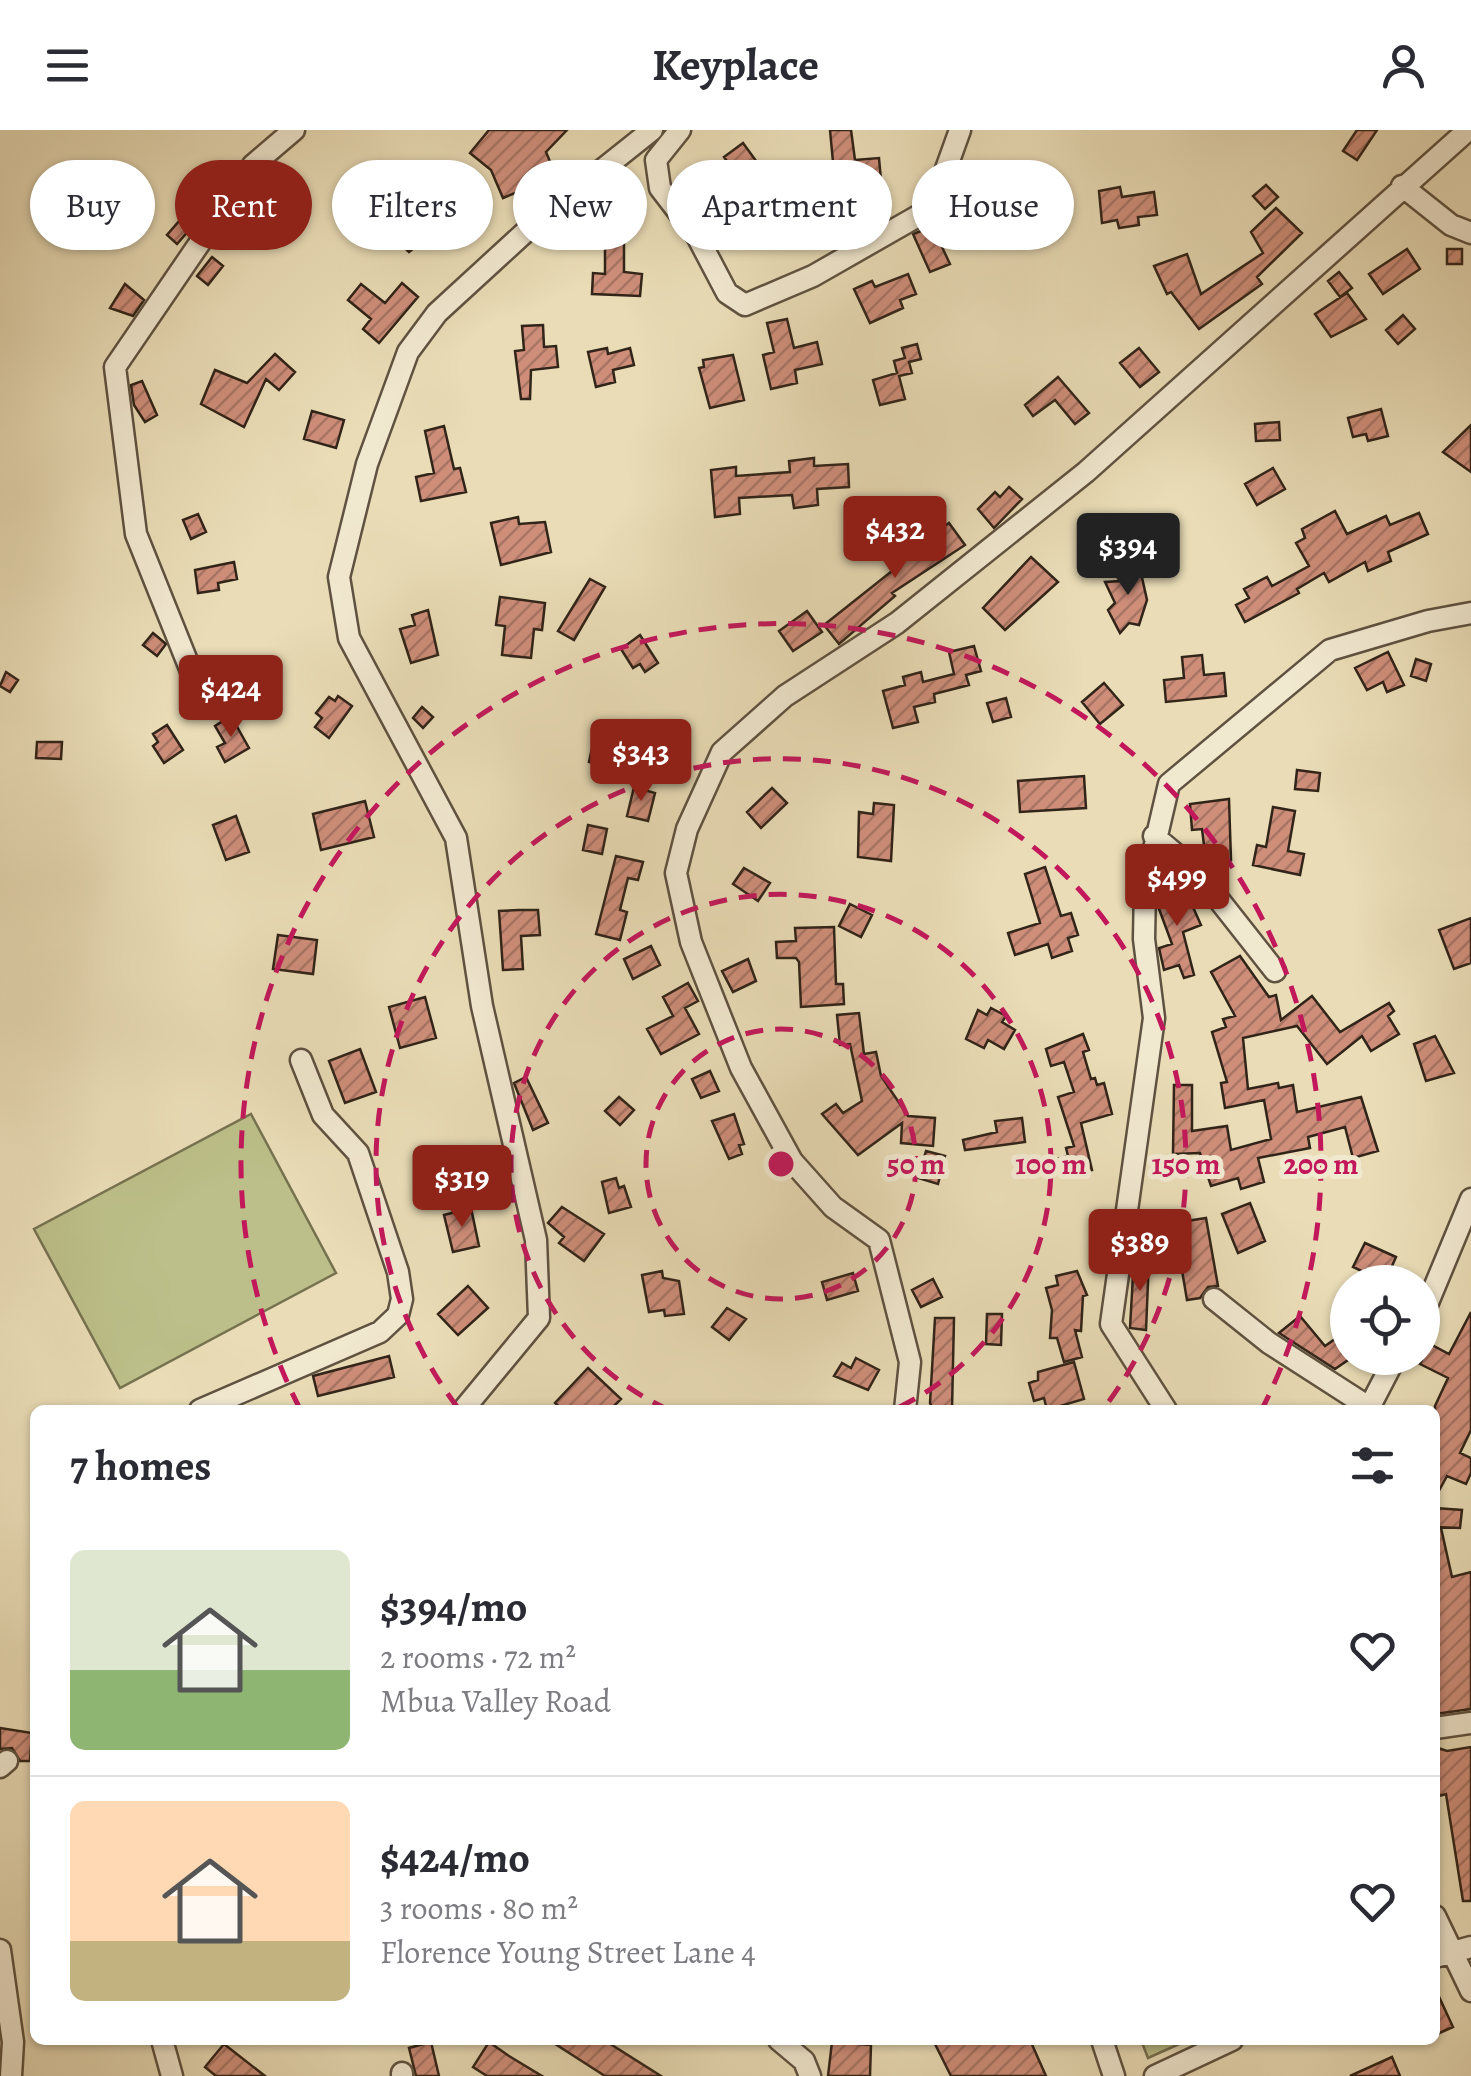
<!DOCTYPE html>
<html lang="en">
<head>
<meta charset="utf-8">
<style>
  :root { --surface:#fff; --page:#f7f7f7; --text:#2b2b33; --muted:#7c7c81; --line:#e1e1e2; --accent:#8f2418 }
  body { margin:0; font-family:Alegreya,serif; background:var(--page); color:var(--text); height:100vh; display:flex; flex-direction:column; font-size:38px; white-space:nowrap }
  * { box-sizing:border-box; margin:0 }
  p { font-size:32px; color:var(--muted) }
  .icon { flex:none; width:55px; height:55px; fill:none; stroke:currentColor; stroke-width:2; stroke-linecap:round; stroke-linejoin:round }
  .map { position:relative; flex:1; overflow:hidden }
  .details { position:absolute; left:30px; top:1275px; width:1410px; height:640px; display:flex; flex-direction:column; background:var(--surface); border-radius:15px; box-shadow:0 2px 8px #0004 }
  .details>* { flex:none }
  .guide { position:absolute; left:30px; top:30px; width:1412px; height:90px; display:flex; gap:20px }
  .tools { position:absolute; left:1330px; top:1135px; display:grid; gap:20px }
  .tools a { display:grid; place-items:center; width:110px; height:110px; border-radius:50%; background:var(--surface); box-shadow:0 2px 8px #0004; font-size:50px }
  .price { position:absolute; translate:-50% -85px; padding:0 22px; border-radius:10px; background:var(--accent); color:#fff; font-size:32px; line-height:65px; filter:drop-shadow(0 2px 5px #0008) }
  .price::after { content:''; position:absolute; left:50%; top:60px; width:30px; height:22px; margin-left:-15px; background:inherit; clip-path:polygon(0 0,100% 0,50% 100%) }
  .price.on { background:#222; color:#fff }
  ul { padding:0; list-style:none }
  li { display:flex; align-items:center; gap:30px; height:250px; padding:0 40px }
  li+li { border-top:2px solid var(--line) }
  li span { display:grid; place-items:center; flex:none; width:280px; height:200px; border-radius:15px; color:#555 }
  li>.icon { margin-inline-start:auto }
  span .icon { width:120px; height:120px; fill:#fffc; stroke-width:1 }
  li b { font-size:42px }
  h2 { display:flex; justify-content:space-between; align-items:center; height:120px; padding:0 40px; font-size:42px }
  .tag { padding:0 35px; border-radius:45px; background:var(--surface); box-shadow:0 2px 8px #0004; font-size:35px; line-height:90px }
  .tag.on { background:var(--accent); color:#fff }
  header { display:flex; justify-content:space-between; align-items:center; height:130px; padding:0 40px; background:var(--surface); font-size:45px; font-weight:700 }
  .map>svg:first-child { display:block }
  .green { fill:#bcbf89; stroke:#767250; stroke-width:2.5 }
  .building { fill:url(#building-hatch); stroke:#312418; stroke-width:2.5 }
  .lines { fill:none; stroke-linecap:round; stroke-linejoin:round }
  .street-casing { stroke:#5f5240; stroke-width:25 }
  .street { stroke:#f1e8d0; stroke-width:20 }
  .ring { fill:none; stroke:#c2185b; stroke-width:5; stroke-dasharray:18 12 }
  .centre { fill:#c2185b; stroke:#f1e8d0; stroke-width:5 }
  .ring-label { font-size:30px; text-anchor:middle; font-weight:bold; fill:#c2185b; stroke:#f1e8d0; stroke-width:10; stroke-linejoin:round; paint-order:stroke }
</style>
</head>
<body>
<header><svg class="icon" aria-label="menu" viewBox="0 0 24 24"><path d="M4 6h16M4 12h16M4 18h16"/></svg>Keyplace<svg class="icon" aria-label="person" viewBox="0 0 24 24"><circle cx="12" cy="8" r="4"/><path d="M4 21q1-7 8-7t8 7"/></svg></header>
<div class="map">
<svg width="1471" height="1946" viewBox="0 0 1471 1946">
  <defs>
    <pattern id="building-hatch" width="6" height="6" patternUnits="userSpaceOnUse" patternTransform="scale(2.5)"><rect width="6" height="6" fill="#ce8e7a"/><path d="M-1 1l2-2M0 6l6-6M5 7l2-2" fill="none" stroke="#a87463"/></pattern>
  </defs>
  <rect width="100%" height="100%" fill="#e9dcb6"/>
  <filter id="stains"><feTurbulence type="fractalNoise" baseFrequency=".002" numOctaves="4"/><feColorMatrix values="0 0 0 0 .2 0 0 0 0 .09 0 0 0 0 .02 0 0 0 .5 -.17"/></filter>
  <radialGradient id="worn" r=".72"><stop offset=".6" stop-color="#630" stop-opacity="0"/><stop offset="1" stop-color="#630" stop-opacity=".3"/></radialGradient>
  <path class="green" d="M251 984 336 1143 120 1258 34 1099Z
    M1141 1910H1188L1148 1928Z"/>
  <path class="building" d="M489 0H567L546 22 556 46 503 68 491 40 470 23Z
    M830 0H851L855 30 879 28 881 50 823 55 821 34 833 32Z
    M1357 0H1377L1357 30 1343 21Z
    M743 13 772 53 781 46 796 65V70L752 102 735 80 753 67 724 27Z
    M274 35 288 40 281 62 266 57Z
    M965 35 983 46 968 70 953 61Z
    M1266 55 1278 67 1265 79 1253 66Z
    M1120 57 1122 67 1154 62 1157 85 1138 87 1139 95 1119 98 1117 90 1102 93 1099 61Z
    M456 58 469 70 475 65 486 75 466 97 453 85 409 122 375 89 369 98 354 88 361 77 353 69 357 63 400 90 422 67 435 80Z
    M200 69 208 76 199 90 189 81Z
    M1276 78 1302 103 1257 147 1262 154 1199 199 1171 162 1167 164 1154 136 1187 124 1201 164 1263 123 1251 102Z
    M966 84 974 103 942 117 950 134 930 142 913 104Z
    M180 90 190 99 177 114 167 105Z
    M605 113H624V142L642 144 640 166 592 164 593 143 605 144Z
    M1407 119 1420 139 1383 164 1369 144Z
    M1447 119H1462V134H1447Z
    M212 127 223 136 208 155 197 146Z
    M1339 142 1352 158 1340 167 1328 151Z
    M908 144 916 164 900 170 903 178 870 193 854 159 872 151 875 157Z
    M402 153 418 167 379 213 363 199 371 189 348 170 361 154 385 173Z
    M125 154 144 170 133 186 110 178Z
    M1347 163 1366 189 1331 207 1315 184Z
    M1403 185 1415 199 1398 214 1386 200Z
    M787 189 794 218 817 212 822 234 795 240 797 253 771 259 763 225 774 222 767 193Z
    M543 195 544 217 556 216 558 237 531 240 530 269H521L515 221 524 220 522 196Z
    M917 214 921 229 909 232 912 243 899 246 905 269 880 275 873 250 897 243 894 231 905 228 902 218Z
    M607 218 608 224 630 218 634 235 613 240 615 252 596 257 588 222Z
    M1139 218 1159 242 1140 257 1120 233Z
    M275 224 295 242 279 260 266 249 244 297 201 274 215 240 247 253Z
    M733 225 744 270 710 278 699 238 704 237 703 230Z
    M1058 247 1089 283 1075 294 1055 270 1033 286 1025 275Z
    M142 251 157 285 145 292 134 275 131 255Z
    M1381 279 1388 306 1368 311 1366 304 1353 307 1348 288Z
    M312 281 344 290 336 318 304 309Z
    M1279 292 1280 310 1256 311 1255 294Z
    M1471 295V342L1443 322Z
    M444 296 454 339 460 338 466 362 421 371 416 347 434 343 425 301Z
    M814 328V336L848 334 849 357 817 359 818 375 794 378 792 365 739 368 740 384 715 387 711 340 736 337V346L790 342 789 331Z
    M1273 338 1285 359 1257 375 1245 354Z
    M1009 357 1022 369 994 398 978 379 995 362 1000 367Z
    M1335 381 1347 404 1386 386 1390 395 1419 383 1428 404 1388 422 1391 431 1368 441 1365 432 1329 452 1324 443 1297 459 1299 463 1245 492 1236 475 1249 468 1244 459 1267 447 1272 456 1309 436 1296 413 1305 408 1302 399Z
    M198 384 206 402 191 409 183 390Z
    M518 387 519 394 545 392 551 422 501 435 491 393Z
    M949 393 965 415 892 463 895 466 839 514 824 495 892 441 888 435Z
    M1031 427 1058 452 1005 500 983 478Z
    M234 432 237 449 218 453 219 460 198 463 195 440Z
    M1139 434 1147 470 1139 495 1129 493 1120 503 1108 480 1115 473 1105 452 1121 451 1119 442Z
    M590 449 605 457 574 510 558 501Z
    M500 467 545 473 542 500 534 499 531 528 502 525 505 496 496 495Z
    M428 480 438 525 411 533 400 499 415 495 412 485Z
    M807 481 822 502 793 521 779 501Z
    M153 503 166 514 157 526 143 515Z
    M640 505 658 533 645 542 640 534 633 538 621 519Z
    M974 516 981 541 966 545 969 555 934 564 935 572 914 577 918 592 893 598 883 561 905 555 903 547 921 542 923 552 954 544 949 522Z
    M1388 522 1404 555 1387 562 1383 552 1367 560 1355 538Z
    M1202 525 1204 545 1224 543 1226 566 1166 572 1164 550 1184 548 1182 527Z
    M1416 529 1431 534 1426 551 1411 546Z
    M6 542 18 550 10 562 0 556Z
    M1104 553 1123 575 1100 594 1082 572Z
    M338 566 352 576 329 608 315 597 322 588 316 583 329 567 335 571Z
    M1006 568 1011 587 993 592 987 573Z
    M422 577 433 587 423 598 413 588Z
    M231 586 249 618 225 632 217 617 225 613 215 596Z
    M633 594 648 600 638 624 622 617Z
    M167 595 183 620 164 633 153 616 158 612 153 604Z
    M37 612H62L61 629 36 628Z
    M592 618 606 621 602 636 589 632Z
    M1297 640 1320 643 1318 661 1295 659Z
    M1084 646 1086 678 1020 682 1018 651Z
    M634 657 655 663 648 691 627 686Z
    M772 658 787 673 761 698 747 682Z
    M1229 669 1231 730 1206 731 1202 699 1192 700 1190 674Z
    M365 671 374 707 321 720 313 684Z
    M874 673 894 675 891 731 858 727 859 682 873 684Z
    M1273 677 1295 681 1288 721 1304 724 1300 745 1253 735 1257 715 1266 717Z
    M236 686 249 722 226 730 213 695Z
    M588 695 607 699 602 724 583 720Z
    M616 726 643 732 638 750 628 748 620 780 627 782 620 810 596 804Z
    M1045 737 1061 786 1071 783 1078 805 1068 808 1072 821 1052 828 1048 814 1015 825 1008 803 1040 793 1025 744Z
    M744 738 770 753 758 771 733 754Z
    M1184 757 1201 795 1183 802 1194 845 1184 848 1179 835 1164 840 1159 818 1172 814 1158 776 1159 765Z
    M850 774 872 785 861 807 839 796Z
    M519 780H538L540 805 521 806 523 839 503 840 499 781Z
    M1471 788V833L1454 839 1439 800Z
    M834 797 836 854H843L844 874 801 877 799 832 796 828H777L776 812 796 811 795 798Z
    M278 805 317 810 313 844 273 839Z
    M651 816 660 835 633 849 624 829Z
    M1240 826 1269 867 1276 865 1281 890 1312 866 1340 902 1389 873 1394 881 1388 886 1399 904 1371 921 1362 906 1327 934 1297 896 1243 908 1248 959 1278 953 1279 958 1293 955 1297 982 1361 967 1378 1021 1353 1028 1345 997 1308 1007 1310 1018 1258 1028 1264 1052 1241 1059 1238 1048 1211 1056 1200 1023 1173 1024 1174 955H1192V1001L1227 996 1231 1020 1271 1009 1264 970 1225 978 1221 953 1227 952 1212 902 1226 897 1223 889 1235 886 1211 842Z
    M748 829 756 851 733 862 722 841Z
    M688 853 698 871 685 878 699 904 661 924 647 899 673 886 663 867Z
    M425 867 436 908 400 918 389 877Z
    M991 878 1006 886 1002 892 1015 900 1004 919 988 910 984 918 966 909 978 880 987 885Z
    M859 883 864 924 876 922 881 946 908 986 935 988 933 1016 901 1013 902 993 858 1025 822 984 836 974 843 983 862 971 850 914 840 915 837 885Z
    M1083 904 1089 920 1083 922 1091 949 1095 948 1097 955 1104 953 1112 984 1081 993 1092 1040 1061 1046 1057 1029 1068 1026 1066 1018 1074 1016 1058 967 1074 962 1064 932 1051 936 1046 919Z
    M1435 906 1454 943 1426 951 1414 914Z
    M360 919 376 962 345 973 329 931Z
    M710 941 719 961 701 968 692 949Z
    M526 947 548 993 533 1000 514 953Z
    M619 967 634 980 620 995 605 981Z
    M734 984 744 1014 739 1015 742 1024 729 1029 712 991Z
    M1022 988 1025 1012 965 1020 963 1010 997 1002 995 991Z
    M926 1021 945 1026 938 1054 918 1048Z
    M616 1048 619 1058 624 1056 631 1077 609 1083 602 1052Z
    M1250 1073 1265 1111 1238 1123 1222 1084Z
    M562 1077 604 1104 584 1131 559 1113 564 1107 548 1093Z
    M471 1078 479 1116 453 1122 444 1085Z
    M1206 1088 1218 1156 1208 1157 1200 1168 1187 1170 1174 1093Z
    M1365 1113 1396 1127 1385 1152 1353 1137Z
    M1134 1128 1149 1129 1146 1200 1130 1198Z
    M662 1141 663 1148 679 1151 684 1184 665 1186 664 1180 649 1182 642 1145Z
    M1077 1141 1087 1165 1083 1166 1081 1201 1075 1200 1082 1227 1064 1232 1057 1208H1050L1052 1180 1046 1158 1058 1155 1056 1146Z
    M853 1143 858 1161 827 1170 822 1152Z
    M933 1149 942 1167 921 1177 912 1160Z
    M468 1156 488 1178 458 1205 438 1184Z
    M727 1178 746 1189 729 1210 712 1197Z
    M1471 1182V1300L1460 1323 1471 1328V1343L1466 1354 1447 1346 1435 1368V1276L1448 1248 1420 1234 1430 1214 1449 1224Z
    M987 1184H1002L1001 1215 986 1214Z
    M1300 1186 1325 1216 1348 1200V1230L1335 1239 1279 1203Z
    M935 1188H954L952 1280H933L930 1273Z
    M389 1226 394 1247 318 1266 313 1246Z
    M856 1228 879 1240 868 1260 834 1246 842 1233 851 1238Z
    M1074 1232 1084 1269 1047 1280 1044 1268 1034 1271 1029 1253 1038 1250V1242Z
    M588 1238 621 1269 610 1280H563L555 1273Z
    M1435 1378 1462 1380 1460 1398 1435 1397Z
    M1441 1398 1452 1447 1471 1442V1579L1435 1584V1399Z
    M0 1598 32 1603 30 1631H20L12 1618 0 1619Z
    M1435 1617 1447 1621 1471 1617V1771H1463L1446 1664 1435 1667Z
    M1435 1858 1453 1897 1435 1905Z
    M549 1910H604L661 1946H605Z
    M933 1910H1030L1046 1946H951Z
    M431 1912 439 1946H416L409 1918Z
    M489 1912 509 1926 542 1946H487L473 1937Z
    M832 1912 871 1915 870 1946H828Z
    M224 1914 265 1946H216L205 1937Z
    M1392 1927 1400 1946H1350Z"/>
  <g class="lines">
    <g class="street-casing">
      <path id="street" d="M680 0 656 30 660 58 697 106 727 163 745 175 813 146 932 78 960 0
        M1402 56 1451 95 1471 103
        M203 571 136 404 115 237 253 35 294 0
        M1154 706 1197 742 1275 841
        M1214 1169 1269 1213 1367 1276
        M1422 1187 1471 1069
        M200 1280 380 1202 398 1185 402 1169 398 1142 358 1023 323 985 301 930
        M463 1280 539 1188 536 1110 482 876 456 708 349 508 339 447 367 334 408 222 437 183 534 94 652 0
        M905 1280 910 1232 879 1110 833 1077 792 1031 741 938 691 812 676 743 687 699 722 622 785 566 897 493 1086 342 1468 0
        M1166 1280 1111 1194 1154 888 1144 809 1145 757 1169 654 1330 520 1428 491 1471 483
        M1368 1280 1395 1228
        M1435 1598 1471 1593
        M0 1637 7 1631
        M1435 1786 1471 1861
        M0 1820 13 1912 11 1946
        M1435 1827 1471 1817
        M162 1910 172 1946
        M779 1910 804 1931 810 1946
        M1102 1910 1114 1946
        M402 1946V1943
        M1155 1946 1232 1910"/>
    </g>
    <use href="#street" class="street"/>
  </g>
  <g class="ring">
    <circle cx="781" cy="1034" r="135"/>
    <path d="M669 1280A270 270 0 1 1 893 1280"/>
    <path d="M458 1278A405 405 0 1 1 1104 1278"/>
    <path d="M300 1279A540 540 0 1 1 1262 1279"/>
  </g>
  <circle cx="781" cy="1034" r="15" class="centre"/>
  <g class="ring-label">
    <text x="916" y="1044">50 m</text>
    <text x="1051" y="1044">100 m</text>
    <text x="1186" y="1044">150 m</text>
    <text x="1321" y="1044">200 m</text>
  </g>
  <rect width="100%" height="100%" filter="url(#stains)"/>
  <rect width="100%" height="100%" fill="url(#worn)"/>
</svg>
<div class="tools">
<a><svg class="icon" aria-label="locate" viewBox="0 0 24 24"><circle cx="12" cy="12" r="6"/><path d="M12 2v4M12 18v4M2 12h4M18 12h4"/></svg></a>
</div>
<b class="price" style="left:895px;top:451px">$432</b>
<b class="price on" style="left:1128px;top:468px">$394</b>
<b class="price" style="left:231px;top:610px">$424</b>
<b class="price" style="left:641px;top:674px">$343</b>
<b class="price" style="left:1177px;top:799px">$499</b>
<b class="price" style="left:462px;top:1100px">$319</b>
<b class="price" style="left:1140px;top:1164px">$389</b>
<div class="guide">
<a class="tag">Buy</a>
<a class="tag on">Rent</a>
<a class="tag">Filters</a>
<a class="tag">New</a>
<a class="tag">Apartment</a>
<a class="tag">House</a>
</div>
<section class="details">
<h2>7 homes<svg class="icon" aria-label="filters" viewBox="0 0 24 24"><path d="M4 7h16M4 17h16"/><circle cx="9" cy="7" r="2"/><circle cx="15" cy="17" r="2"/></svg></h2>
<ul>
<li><span style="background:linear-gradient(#dfe7d0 60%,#8fb573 0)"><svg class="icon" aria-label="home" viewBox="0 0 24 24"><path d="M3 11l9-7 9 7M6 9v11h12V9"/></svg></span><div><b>$394/mo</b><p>2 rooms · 72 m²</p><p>Mbua Valley Road</p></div><svg class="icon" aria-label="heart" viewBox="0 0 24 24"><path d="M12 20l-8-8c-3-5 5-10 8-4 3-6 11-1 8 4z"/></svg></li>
<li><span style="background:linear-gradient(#ffd9b3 70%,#c2b280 0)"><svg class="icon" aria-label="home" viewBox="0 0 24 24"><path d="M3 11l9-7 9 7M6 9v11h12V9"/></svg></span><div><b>$424/mo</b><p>3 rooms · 80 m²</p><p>Florence Young Street Lane 4</p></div><svg class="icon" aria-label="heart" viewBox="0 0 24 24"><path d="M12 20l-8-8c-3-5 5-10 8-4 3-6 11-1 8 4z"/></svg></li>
</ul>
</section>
</div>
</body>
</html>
